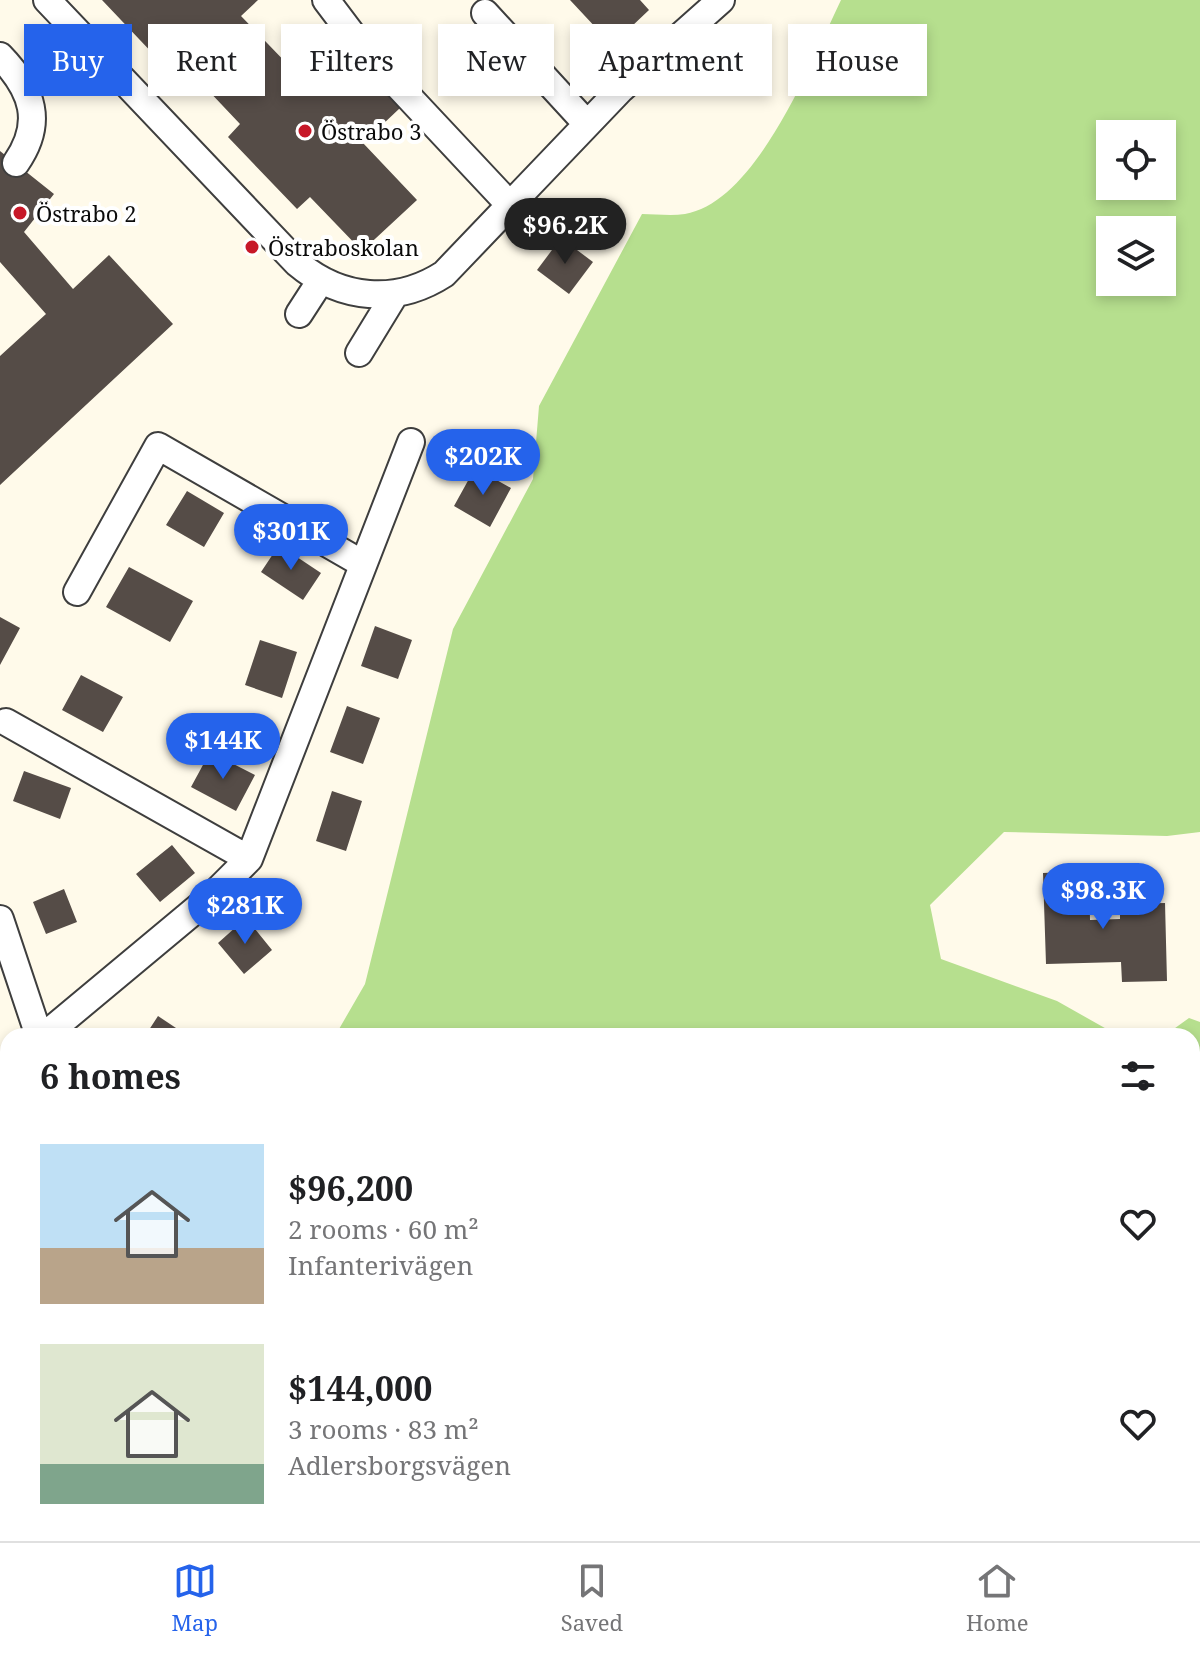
<!DOCTYPE html>
<html lang="en">
<head>
<meta charset="utf-8">
<style>
  :root { --surface:#fff; --page:#f2f2f2; --text:#202124; --muted:#757577; --line:#e0e0e0; --accent:#2563eb }
  body { margin:0; font-family:"Noto Serif",serif; background:var(--page); color:var(--text); height:100vh; display:flex; flex-direction:column; font-size:30px; white-space:nowrap }
  * { box-sizing:border-box; margin:0 }
  p { font-size:26px; color:var(--muted) }
  .icon { flex:none; width:44px; height:44px; fill:none; stroke:currentColor; stroke-width:2; stroke-linecap:round; stroke-linejoin:round }
  .map { position:relative; flex:1; overflow:hidden }
  .drawer { position:absolute; left:0px; top:1028px; width:1200px; height:514px; display:flex; flex-direction:column; background:var(--surface); border-radius:24px 24px 0 0; box-shadow:0 4px 12px #0003 }
  .drawer>* { flex:none }
  .hud { position:absolute; left:24px; top:24px; width:1152px; height:72px; display:flex; gap:16px }
  .fabs { position:absolute; left:1096px; top:120px; display:grid; gap:16px }
  .fabs a { display:grid; place-items:center; width:80px; height:80px; border-radius:0px; background:var(--surface); box-shadow:0 4px 12px #0003; font-size:40px }
  .price { position:absolute; translate:-50% -68px; padding:0 18px; border-radius:28px; background:var(--accent); color:#fff; font-size:26px; line-height:52px; filter:drop-shadow(0 2px 4px #0008) }
  .price::after { content:''; position:absolute; left:50%; top:48px; width:24px; height:18px; margin-left:-12px; background:inherit; clip-path:polygon(0 0,100% 0,50% 100%) }
  .price.selected { background:#222; color:#fff }
  ul { padding:0; list-style:none }
  li { display:flex; align-items:center; gap:24px; height:200px; padding:0 40px }
  li span { display:grid; place-items:center; flex:none; width:224px; height:160px; border-radius:0px; color:#555 }
  li>.icon { margin-inline-start:auto }
  span .icon { width:96px; height:96px; fill:#fffc; stroke-width:1 }
  li b { font-size:34px }
  h2 { display:flex; justify-content:space-between; align-items:center; height:96px; padding:0 40px; font-size:34px }
  .chip { padding:0 28px; border-radius:0px; background:var(--surface); box-shadow:0 4px 12px #0003; font-size:28px; line-height:72px }
  .chip.selected { background:var(--accent); color:#fff }
  .tab-bar { display:flex; justify-content:space-around; align-items:center; height:112px; border-top:2px solid var(--line); background:var(--surface); font-size:22px; color:var(--muted) }
  .tab-bar a { display:grid; justify-items:center; gap:4px }
  .tab-bar .selected { color:var(--accent) }
  .map>svg:first-child { display:block }
  .forest { fill:#b6df8e; fill-rule:evenodd }
  .building { fill:#554c47 }
  .lines { fill:none; stroke-linecap:round; stroke-linejoin:round }
  .minor-casing { stroke:#3e3e3e; stroke-width:30 }
  .minor { stroke:#fff; stroke-width:26 }
  .poi-dot { fill:#c71828; stroke:#fff; stroke-width:3 }
  .labels { text-anchor:middle; dominant-baseline:central; stroke-width:8; stroke-linejoin:round; paint-order:stroke }
  .poi-label { font-size:22px; fill:#0b0b0b; stroke:#fff; text-anchor:start }
</style>
</head>
<body>
<div class="map">
<svg width="1200" height="1541" viewBox="0 0 1200 1541">
  <rect width="100%" height="100%" fill="#fffaea"/>
  <path class="forest" d="M841 0H1200V832L1167 836 1004 832 930 905 941 959 1057 1001 1119 1036H335L365 984 453 629 533 479 539 406 642 214C655 214 671 216 685 214 757 202 812 60 841 0ZM1110 134H1162V186H1110ZM1110 230H1162V282H1110Z
    M1189 1018 1200 1022V1178L1192 1188V1036H1164Z
    M261 1534H1152L1146 1541H267Z"/>
  <path class="building" d="M102 0H258L241 16 294 71 331 35 400 108 363 143 417 200 362 251 310 197 297 209 228 137 240 124 187 68 176 78Z
    M570 0H640L649 10 612 45Z
    M0 151 54 194 24 232 73 289 109 255 173 324 0 485V356L46 314 0 262Z
    M561 238 593 262 569 294 537 270Z
    M475 468 511 488 490 527 454 506Z
    M187 491 224 513 204 547 166 525Z
    M279 545 321 573 303 600 261 572Z
    M129 567 193 601 170 642 106 607Z
    M0 617 20 628 0 665Z
    M375 626 412 640 398 679 361 666Z
    M260 640 297 652 282 698 245 685Z
    M81 675 123 697 103 732 62 710Z
    M347 706 380 718 363 764 330 752Z
    M210 752 255 775 236 811 191 787Z
    M24 771 71 788 60 819 13 801Z
    M332 791 362 801 346 851 316 841Z
    M172 845 195 873 160 902 136 874Z
    M1089 871 1090 920 1120 919V904L1165 903 1167 981 1122 982 1121 962 1046 964 1043 873Z
    M64 889 77 922 46 934 33 902Z
    M246 918 272 950 244 974 218 943Z
    M158 1016 188 1036H145Z
    M0 1094 8 1097V1151L0 1168Z
    M1200 1358V1395L1192 1388V1367Z
    M0 1446 8 1449V1511L0 1508Z"/>
  <g class="lines">
    <g class="minor-casing">
      <path id="minor" d="M47 0 297 263C341 300 396 305 444 274L621 89 721 0
        M326 0 360 45 509 204
        M485 13 587 124
        M0 56C33 90 44 123 16 163
        M299 314 321 280
        M359 353 395 294
        M77 592 158 446 363 564
        M6 722 249 859
        M0 919 39 1036
        M44 1036 212 896 249 859 411 442
        M0 1234 8 1238
        M10 1534 30 1541
        M176 1541 181 1534"/>
    </g>
    <use href="#minor" class="minor"/>
  </g>
  <g class="poi-dot">
    <circle cx="305" cy="131" r="8"/>
    <circle cx="20" cy="213" r="8"/>
    <circle cx="252" cy="247" r="8"/>
  </g>
  <g class="labels">
    <g class="poi-label">
      <text x="321" y="131">Östrabo 3</text>
      <text x="36" y="213">Östrabo 2</text>
      <text x="268" y="247">Östraboskolan</text>
    </g>
  </g>
</svg>
<div class="fabs">
<a><svg class="icon" aria-label="locate" viewBox="0 0 24 24"><circle cx="12" cy="12" r="6"/><path d="M12 2v4M12 18v4M2 12h4M18 12h4"/></svg></a>
<a><svg class="icon" aria-label="layers" viewBox="0 0 24 24"><path d="M12 4l9 5-9 5-9-5zM3 14l9 5 9-5"/></svg></a>
</div>
<b class="price selected" style="left:565px;top:266px">$96.2K</b>
<b class="price" style="left:483px;top:497px">$202K</b>
<b class="price" style="left:291px;top:572px">$301K</b>
<b class="price" style="left:223px;top:781px">$144K</b>
<b class="price" style="left:1103px;top:931px">$98.3K</b>
<b class="price" style="left:245px;top:946px">$281K</b>
<div class="hud">
<a class="chip selected">Buy</a>
<a class="chip">Rent</a>
<a class="chip">Filters</a>
<a class="chip">New</a>
<a class="chip">Apartment</a>
<a class="chip">House</a>
</div>
<section class="drawer">
<h2>6 homes<svg class="icon" aria-label="filters" viewBox="0 0 24 24"><path d="M4 7h16M4 17h16"/><circle cx="9" cy="7" r="2"/><circle cx="15" cy="17" r="2"/></svg></h2>
<ul>
<li><span style="background:linear-gradient(#bfe0f5 65%,#b9a48a 0)"><svg class="icon" aria-label="home" viewBox="0 0 24 24"><path d="M3 11l9-7 9 7M6 9v11h12V9"/></svg></span><div><b>$96,200</b><p>2 rooms · 60 m²</p><p>Infanterivägen</p></div><svg class="icon" aria-label="heart" viewBox="0 0 24 24"><path d="M12 20l-8-8c-3-5 5-10 8-4 3-6 11-1 8 4z"/></svg></li>
<li><span style="background:linear-gradient(#dfe7d0 75%,#7fa58c 0)"><svg class="icon" aria-label="home" viewBox="0 0 24 24"><path d="M3 11l9-7 9 7M6 9v11h12V9"/></svg></span><div><b>$144,000</b><p>3 rooms · 83 m²</p><p>Adlersborgsvägen</p></div><svg class="icon" aria-label="heart" viewBox="0 0 24 24"><path d="M12 20l-8-8c-3-5 5-10 8-4 3-6 11-1 8 4z"/></svg></li>
</ul>
</section>
</div>
<nav class="tab-bar">
<a class="selected"><svg class="icon" aria-label="map" viewBox="0 0 24 24"><path d="M3 6l6-2 6 2 6-2v14l-6 2-6-2-6 2zM9 4v14M15 6v14"/></svg>Map</a>
<a><svg class="icon" aria-label="saved" viewBox="0 0 24 24"><path d="M7 4h10v16l-5-4-5 4z"/></svg>Saved</a>
<a><svg class="icon" aria-label="home" viewBox="0 0 24 24"><path d="M3 11l9-7 9 7M6 9v11h12V9"/></svg>Home</a>
</nav>
</body>
</html>
